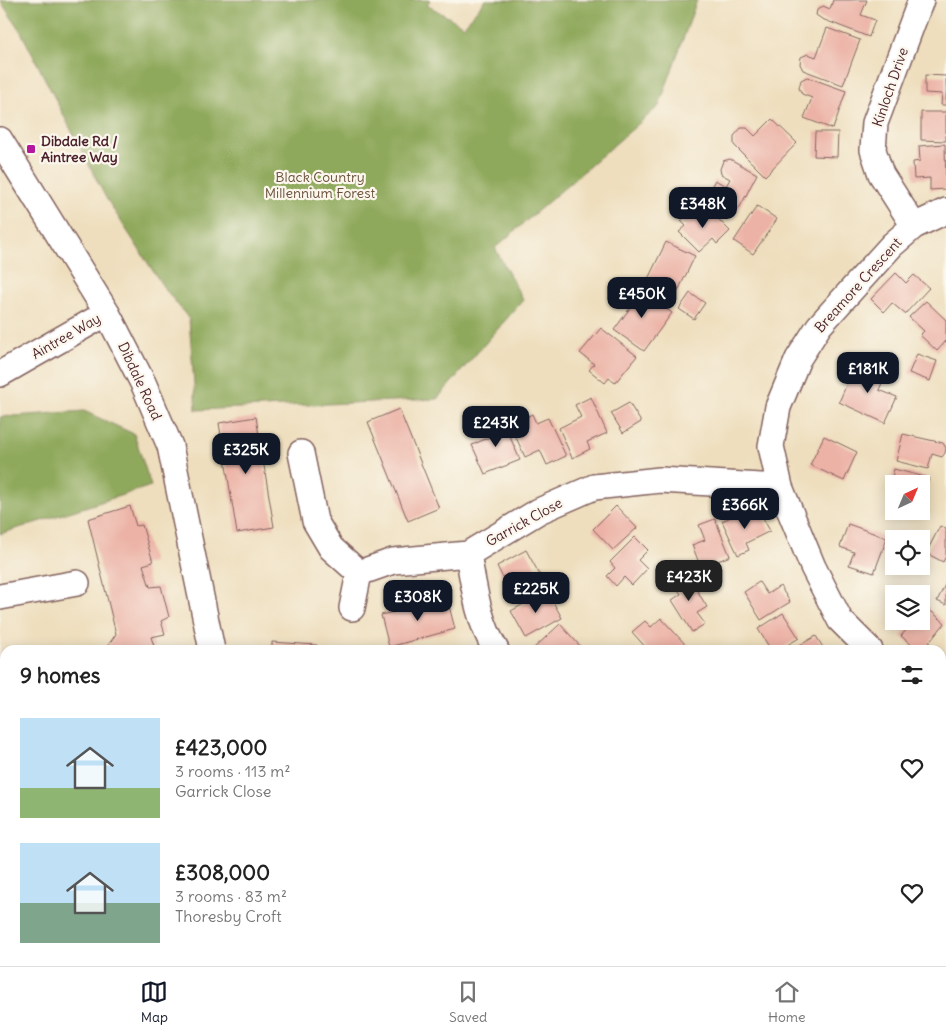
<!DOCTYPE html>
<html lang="en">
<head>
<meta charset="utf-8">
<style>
  :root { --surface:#fff; --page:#f2f2f2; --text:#222; --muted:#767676; --line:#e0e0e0; --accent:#111827 }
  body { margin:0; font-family:Delius,sans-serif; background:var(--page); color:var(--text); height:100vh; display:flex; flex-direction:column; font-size:19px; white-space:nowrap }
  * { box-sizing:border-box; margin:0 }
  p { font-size:16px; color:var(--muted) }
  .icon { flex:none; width:28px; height:28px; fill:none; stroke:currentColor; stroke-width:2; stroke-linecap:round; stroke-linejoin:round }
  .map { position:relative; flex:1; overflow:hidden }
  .details { position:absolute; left:0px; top:645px; width:946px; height:321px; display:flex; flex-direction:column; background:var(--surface); border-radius:15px 15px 0 0; box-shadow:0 2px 12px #0003 }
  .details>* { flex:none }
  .needle { width:32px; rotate:44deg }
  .fabs { position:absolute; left:885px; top:475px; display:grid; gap:10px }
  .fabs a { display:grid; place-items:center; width:45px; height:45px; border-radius:0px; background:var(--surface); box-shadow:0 2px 12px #0003; font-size:25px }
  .price { position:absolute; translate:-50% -42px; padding:0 11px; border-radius:10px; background:var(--accent); color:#fff; font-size:16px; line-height:32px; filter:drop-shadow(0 1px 2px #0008) }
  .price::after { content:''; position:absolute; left:50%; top:30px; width:15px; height:11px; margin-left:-8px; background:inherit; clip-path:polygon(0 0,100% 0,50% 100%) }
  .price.active { background:#222; color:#fff }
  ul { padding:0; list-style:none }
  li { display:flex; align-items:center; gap:15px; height:125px; padding:0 20px }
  li span { display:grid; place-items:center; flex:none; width:140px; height:100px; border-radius:0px; color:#555 }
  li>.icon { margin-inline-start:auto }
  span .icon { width:60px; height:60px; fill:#fffc; stroke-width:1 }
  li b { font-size:21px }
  h2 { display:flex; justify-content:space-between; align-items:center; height:60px; padding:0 20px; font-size:21px }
  .tab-bar { display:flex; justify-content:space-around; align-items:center; height:70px; border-top:1px solid var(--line); background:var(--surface); font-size:14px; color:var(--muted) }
  .tab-bar a { display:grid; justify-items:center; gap:2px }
  .tab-bar .active { color:var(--accent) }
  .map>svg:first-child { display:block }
  .forest { fill:#8fa95b; stroke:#6c6443 }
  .building { fill:#ecb2a6 }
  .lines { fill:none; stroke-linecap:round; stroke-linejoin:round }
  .minor-casing { stroke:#83625e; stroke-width:28 }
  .minor { stroke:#fff; stroke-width:25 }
  .poi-dot { fill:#b5179e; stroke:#fbf7ec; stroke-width:2 }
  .labels { text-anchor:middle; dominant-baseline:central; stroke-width:4.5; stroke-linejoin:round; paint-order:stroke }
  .street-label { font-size:14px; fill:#4a1f2b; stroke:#fbf7ec }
  .poi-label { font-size:14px; font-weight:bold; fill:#4a1f2b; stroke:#fbf7ec; text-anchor:start }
  .park-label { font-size:14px; fill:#6a503d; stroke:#fbf7ec }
</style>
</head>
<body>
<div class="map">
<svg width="946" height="966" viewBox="0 0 946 966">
  <rect width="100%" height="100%" fill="#fbf7ec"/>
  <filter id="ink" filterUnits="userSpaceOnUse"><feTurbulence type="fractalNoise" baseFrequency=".02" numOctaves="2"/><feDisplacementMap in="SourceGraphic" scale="10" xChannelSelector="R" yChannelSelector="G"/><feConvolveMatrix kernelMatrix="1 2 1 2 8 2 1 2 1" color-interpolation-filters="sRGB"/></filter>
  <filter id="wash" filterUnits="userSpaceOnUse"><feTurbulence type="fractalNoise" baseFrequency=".0096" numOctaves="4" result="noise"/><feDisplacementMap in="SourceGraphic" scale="20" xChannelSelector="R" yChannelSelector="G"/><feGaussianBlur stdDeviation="1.12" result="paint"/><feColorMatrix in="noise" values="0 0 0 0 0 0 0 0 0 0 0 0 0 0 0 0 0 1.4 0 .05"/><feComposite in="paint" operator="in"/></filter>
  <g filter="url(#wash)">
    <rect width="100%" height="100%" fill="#eedebd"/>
    <path class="forest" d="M0 0H430L427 5 464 26 485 0H697L659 106 495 248 523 300 437 399 196 410 189 319 162 285 106 198 21 32Z
      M84 411 134 434 151 486 0 534V417Z"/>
    <g id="blocks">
      <path class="building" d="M833 0H867L861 15 875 20 869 37 822 19 816 15 817 10 823 6 830 9Z
        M827 28 860 40 843 85 803 70 800 64 801 57 808 54 816 57Z
        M925 75 946 76V105H941L942 94 925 93Z
        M807 77 846 91 833 129 804 118 812 98 802 94 799 88 801 80Z
        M921 112H946V141L921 140Z
        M772 119 797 143 765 176 734 145V136L741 128H747L755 136Z
        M815 132H838L837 157 814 156Z
        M945 144 946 189 930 190V178L914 179 913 162 920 161 919 146Z
        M730 159 757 174 739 209 708 193 715 180 726 186 730 179 721 174 720 169 723 161Z
        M757 206 777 219 753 254 734 241Z
        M694 207 700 213 706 207 730 231 717 244 713 239 699 252 679 232 686 226 681 221Z
        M666 242 695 256 677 293 648 279Z
        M896 273 906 283 914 275 929 288 905 314 892 303 884 312 871 299Z
        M630 290 642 291 672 313 644 351 614 330 630 308 626 300Z
        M690 293 705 303 694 319 679 309Z
        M926 301 946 320V341L937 351 920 335 924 331 909 317Z
        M601 328 637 356 615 383 609 378 605 383 589 370 594 364 580 353Z
        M917 354 937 361 930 381 909 373Z
        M856 363 885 376 879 390 897 397 885 423 839 402Z
        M591 397 607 433 587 442 590 449 572 458 559 428 581 417 575 405Z
        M629 403 641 422 623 433 611 413Z
        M399 409 439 508 408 521 368 422Z
        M532 414 536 423 548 418 566 456 547 465 540 450 525 457 514 433 522 429 519 421Z
        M256 417 274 527 237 533 219 423Z
        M497 418 504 423 520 460 485 474 472 445 492 436 489 427 491 420Z
        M903 434 943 443 946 448 945 453 942 457 932 454 928 469 896 461Z
        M824 436 857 452 844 481 810 465Z
        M894 469 929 478 922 507 921 484H894V499L887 497Z
        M130 506 136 526 142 525 153 562 143 565 150 587 161 586 169 617 161 621 165 634 151 637 154 646 151 650H99L106 648 116 634 88 519Z
        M616 506 637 528 613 550 593 529Z
        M748 509 752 518 761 514 770 531 746 543 749 550 738 555 722 521Z
        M715 519 730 556 701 568 692 545 705 540 699 525Z
        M848 524 887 538 874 573 849 565 854 552 840 547Z
        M940 526 946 529V556L943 562 926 553Z
        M635 537 648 550 638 560 647 569 632 585 624 577 616 586 607 576 615 568 610 562Z
        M526 550 546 586 527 596 516 576 505 582 497 566Z
        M686 572 707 607 697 613 705 624 692 632 672 600 681 594 672 581Z
        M759 582 767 594 780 586 790 602 761 620 744 592Z
        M946 583V605L937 601Z
        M547 591 562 618 526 638 511 611Z
        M447 598 455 629 389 647 381 615Z
        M926 607 945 623 923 650H918L901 636 914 621H921V613Z
        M783 613 799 638 779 650H771L758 629Z
        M661 618 686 645 680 650H648L632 632 645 621 651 627Z
        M560 624 581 647 578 650H532Z
        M816 636 824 649 791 650Z
        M272 642 317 645 316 650H272Z
        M5 663V698L0 699V664Z
        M941 724 946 726V753L941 752Z
        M5 784V821L0 822V785Z
        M941 812 946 814V822L941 834Z
        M944 917 946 918V936L941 934V924Z
        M941 945 946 947V966H930L932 961H941Z
        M0 946 5 954V956L0 959Z
        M213 961H249L252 966H216Z
        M410 961H445L446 966H410Z
        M466 961H508V966H466Z
        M607 961H622L626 966H601Z"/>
    </g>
  </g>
  <g filter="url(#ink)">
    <use href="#blocks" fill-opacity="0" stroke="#83625e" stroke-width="1"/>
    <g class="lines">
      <g class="minor-casing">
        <path id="minor" d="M0 140 107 313 144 385 170 446 212 650
          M914 226 881 174 873 150 875 123 921 0
          M0 374 107 313
          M301 453 315 521 331 548 359 573 352 608
          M468 554C474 587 478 621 496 650
          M359 573 393 561 468 554 539 511 594 487 660 480 780 487
          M0 597 77 583
          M870 650 840 620 813 567 780 487 771 446 778 407 798 359 819 326 892 245 914 226 946 211
          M941 684 946 686
          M0 754 5 753
          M941 897 946 895
          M163 961 166 966
          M346 961 350 966
          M757 961 766 966
          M685 966 690 961
          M870 966 873 961"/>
      </g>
      <use href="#minor" class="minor"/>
    </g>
  </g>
  <rect class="poi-dot" x="26" y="144" width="10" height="10" rx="2.5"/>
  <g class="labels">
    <g class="street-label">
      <text transform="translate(890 87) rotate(-71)">Kinloch Drive</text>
      <text transform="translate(858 285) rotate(-48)">Breamore Crescent</text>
      <text transform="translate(66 336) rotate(-30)">Aintree Way</text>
      <text transform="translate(140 381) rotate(65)">Dibdale Road</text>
      <text transform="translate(524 522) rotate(-29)">Garrick Close</text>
    </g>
    <g class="poi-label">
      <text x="41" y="141">Dibdale Rd /<tspan x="41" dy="16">Aintree Way</tspan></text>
    </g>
    <g class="park-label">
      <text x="320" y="177">Black Country<tspan x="320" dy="16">Millennium Forest</tspan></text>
    </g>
  </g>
</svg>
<div class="fabs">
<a><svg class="needle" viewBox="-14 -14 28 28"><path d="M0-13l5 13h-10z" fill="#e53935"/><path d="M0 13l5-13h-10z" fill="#767676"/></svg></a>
<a><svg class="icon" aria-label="locate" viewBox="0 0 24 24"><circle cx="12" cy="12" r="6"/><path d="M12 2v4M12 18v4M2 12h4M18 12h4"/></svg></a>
<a><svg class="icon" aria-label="layers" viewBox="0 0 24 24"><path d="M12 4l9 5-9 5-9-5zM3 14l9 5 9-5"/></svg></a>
</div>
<b class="price" style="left:703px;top:229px">£348K</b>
<b class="price" style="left:642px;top:319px">£450K</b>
<b class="price" style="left:868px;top:394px">£181K</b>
<b class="price" style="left:496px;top:448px">£243K</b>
<b class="price" style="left:246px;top:475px">£325K</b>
<b class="price" style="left:745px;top:530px">£366K</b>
<b class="price active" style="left:689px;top:602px">£423K</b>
<b class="price" style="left:536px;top:614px">£225K</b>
<b class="price" style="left:418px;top:622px">£308K</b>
<section class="details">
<h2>9 homes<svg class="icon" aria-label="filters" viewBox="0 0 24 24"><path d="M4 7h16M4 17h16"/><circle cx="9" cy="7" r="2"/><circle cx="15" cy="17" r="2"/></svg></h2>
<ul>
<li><span style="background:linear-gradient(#bfe0f5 70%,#8fb573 0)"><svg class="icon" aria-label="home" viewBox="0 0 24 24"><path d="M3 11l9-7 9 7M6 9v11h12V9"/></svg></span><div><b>£423,000</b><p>3 rooms · 113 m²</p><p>Garrick Close</p></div><svg class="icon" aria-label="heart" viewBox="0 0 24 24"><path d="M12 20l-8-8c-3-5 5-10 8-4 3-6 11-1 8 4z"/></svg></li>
<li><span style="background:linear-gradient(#bfe0f5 60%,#7fa58c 0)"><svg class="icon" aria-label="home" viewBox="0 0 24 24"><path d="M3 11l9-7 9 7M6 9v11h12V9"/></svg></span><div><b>£308,000</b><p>3 rooms · 83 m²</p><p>Thoresby Croft</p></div><svg class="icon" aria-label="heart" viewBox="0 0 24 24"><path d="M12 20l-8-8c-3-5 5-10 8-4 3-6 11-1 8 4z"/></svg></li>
</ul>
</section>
</div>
<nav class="tab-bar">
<a class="active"><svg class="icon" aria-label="map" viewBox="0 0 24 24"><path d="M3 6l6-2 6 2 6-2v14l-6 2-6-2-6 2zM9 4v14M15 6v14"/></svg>Map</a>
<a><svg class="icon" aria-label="saved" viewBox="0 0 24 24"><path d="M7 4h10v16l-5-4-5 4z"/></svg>Saved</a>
<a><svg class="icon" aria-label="home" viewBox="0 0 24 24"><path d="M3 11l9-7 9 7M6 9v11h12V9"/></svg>Home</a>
</nav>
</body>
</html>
